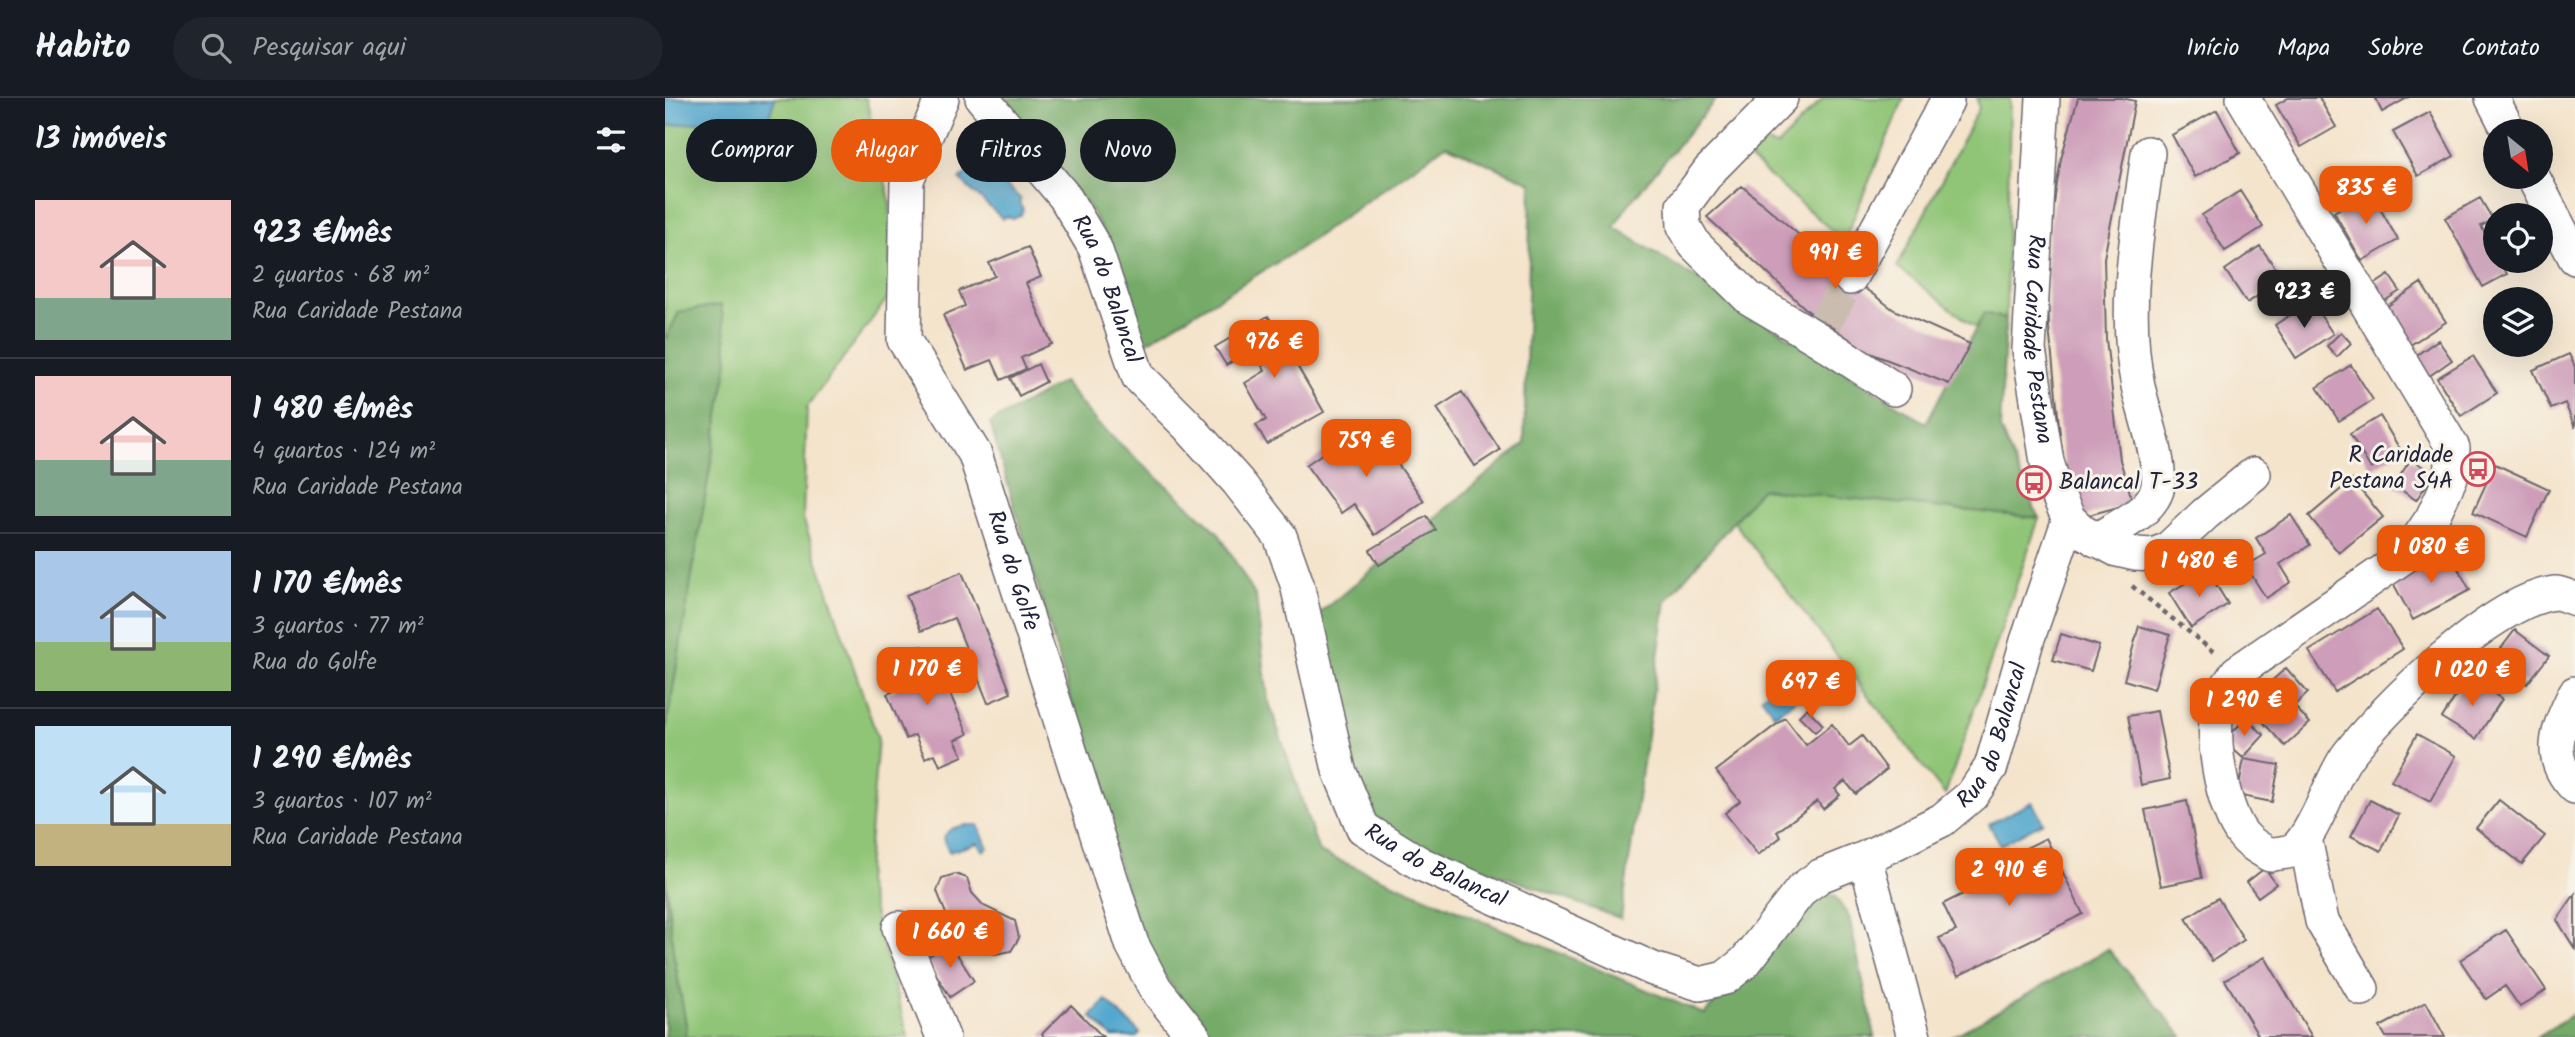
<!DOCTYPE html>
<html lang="pt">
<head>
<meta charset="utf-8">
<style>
  :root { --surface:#171b24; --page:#20242c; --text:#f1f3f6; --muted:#9ea1a6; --line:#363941; --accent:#ea580c }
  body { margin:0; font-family:Kalam,sans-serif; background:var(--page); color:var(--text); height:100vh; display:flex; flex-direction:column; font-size:26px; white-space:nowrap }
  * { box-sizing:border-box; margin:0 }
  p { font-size:23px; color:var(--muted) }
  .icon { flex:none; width:38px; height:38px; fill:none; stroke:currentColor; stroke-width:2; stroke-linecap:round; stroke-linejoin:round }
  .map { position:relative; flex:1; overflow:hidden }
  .drawer { display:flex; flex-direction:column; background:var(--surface); width:665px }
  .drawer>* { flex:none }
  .hud { position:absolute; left:21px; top:21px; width:665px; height:63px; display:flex; gap:14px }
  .needle { width:46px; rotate:150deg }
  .tools { position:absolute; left:1818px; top:21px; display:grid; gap:14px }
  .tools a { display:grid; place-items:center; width:70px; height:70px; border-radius:50%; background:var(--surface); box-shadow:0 7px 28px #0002; font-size:35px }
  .price { position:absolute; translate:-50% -60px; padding:0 16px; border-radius:14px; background:var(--accent); color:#fff; font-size:23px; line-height:46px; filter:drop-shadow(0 2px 4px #0008) }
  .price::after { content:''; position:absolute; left:50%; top:42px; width:21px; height:16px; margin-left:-10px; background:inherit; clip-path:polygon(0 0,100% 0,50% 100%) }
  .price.selected { background:#222; color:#fff }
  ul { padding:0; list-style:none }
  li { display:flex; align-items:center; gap:21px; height:175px; padding:0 35px }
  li+li { border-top:2px solid var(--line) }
  li span { display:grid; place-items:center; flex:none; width:196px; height:140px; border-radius:0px; color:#555 }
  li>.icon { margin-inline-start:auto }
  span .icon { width:84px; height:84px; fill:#fffc; stroke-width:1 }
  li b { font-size:30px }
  h2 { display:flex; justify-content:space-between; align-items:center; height:84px; padding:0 35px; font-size:30px }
  .pill { padding:0 24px; border-radius:32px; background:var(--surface); box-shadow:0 7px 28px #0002; font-size:24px; line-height:63px }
  .pill.selected { background:var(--accent); color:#fff }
  header { display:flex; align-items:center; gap:42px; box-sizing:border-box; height:98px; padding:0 35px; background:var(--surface); border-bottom:2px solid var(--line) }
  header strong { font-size:33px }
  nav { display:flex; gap:38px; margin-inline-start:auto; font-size:24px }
  .search { width:490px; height:63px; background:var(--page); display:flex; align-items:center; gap:18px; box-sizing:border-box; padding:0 24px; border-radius:38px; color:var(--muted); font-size:26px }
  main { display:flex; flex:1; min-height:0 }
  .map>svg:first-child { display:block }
  .green { fill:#90c577; stroke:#597459; stroke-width:2 }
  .forest { fill:#74aa68; stroke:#4b6652; stroke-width:2 }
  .water { fill:#52a7ce; stroke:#3a6484; stroke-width:2 }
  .building { fill:#cd9db9 }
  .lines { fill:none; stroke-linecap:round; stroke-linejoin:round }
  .minor-tunnel { stroke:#cabdaf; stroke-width:33; stroke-dasharray:33 17; stroke-linecap:butt }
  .minor-casing { stroke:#6c666e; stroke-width:36 }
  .path { stroke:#6c666e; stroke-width:4.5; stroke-dasharray:5 5; stroke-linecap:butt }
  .minor { stroke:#fff; stroke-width:33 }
  .labels { text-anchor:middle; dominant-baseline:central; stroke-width:6; stroke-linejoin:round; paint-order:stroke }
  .street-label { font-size:23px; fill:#22223b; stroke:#f7f3e8 }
  .poi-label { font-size:23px; fill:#22223b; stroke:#f7f3e8; text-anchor:end }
</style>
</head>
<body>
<header>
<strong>Habito</strong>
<div class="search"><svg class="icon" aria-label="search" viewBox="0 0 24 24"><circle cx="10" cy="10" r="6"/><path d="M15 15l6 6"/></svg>Pesquisar aqui</div>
<nav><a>Início</a><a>Mapa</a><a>Sobre</a><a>Contato</a></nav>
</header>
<main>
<section class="drawer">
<h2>13 imóveis<svg class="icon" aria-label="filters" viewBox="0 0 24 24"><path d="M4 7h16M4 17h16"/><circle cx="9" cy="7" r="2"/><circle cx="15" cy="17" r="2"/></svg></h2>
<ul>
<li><span style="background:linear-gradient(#f6c9c9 70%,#7fa58c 0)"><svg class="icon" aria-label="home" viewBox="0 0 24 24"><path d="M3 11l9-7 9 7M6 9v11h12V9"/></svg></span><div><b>923 €/mês</b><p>2 quartos · 68 m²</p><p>Rua Caridade Pestana</p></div></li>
<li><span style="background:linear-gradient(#f6c9c9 60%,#7fa58c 0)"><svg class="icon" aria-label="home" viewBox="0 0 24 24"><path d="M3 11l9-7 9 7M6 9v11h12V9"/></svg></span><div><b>1 480 €/mês</b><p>4 quartos · 124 m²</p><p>Rua Caridade Pestana</p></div></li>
<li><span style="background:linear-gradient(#a9c7e8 65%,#8fb573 0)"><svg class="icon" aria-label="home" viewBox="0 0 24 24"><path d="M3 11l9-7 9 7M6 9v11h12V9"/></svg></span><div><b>1 170 €/mês</b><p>3 quartos · 77 m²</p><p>Rua do Golfe</p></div></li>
<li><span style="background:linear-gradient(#bfe0f5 70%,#c2b280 0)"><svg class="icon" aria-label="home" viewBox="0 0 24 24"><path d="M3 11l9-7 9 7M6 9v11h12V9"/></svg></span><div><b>1 290 €/mês</b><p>3 quartos · 107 m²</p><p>Rua Caridade Pestana</p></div></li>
</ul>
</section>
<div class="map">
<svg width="1910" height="939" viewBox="0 0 1910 939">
  <rect width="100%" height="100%" fill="#f7f3e8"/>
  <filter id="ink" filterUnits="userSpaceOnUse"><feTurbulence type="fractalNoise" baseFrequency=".0143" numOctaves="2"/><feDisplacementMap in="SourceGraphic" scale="14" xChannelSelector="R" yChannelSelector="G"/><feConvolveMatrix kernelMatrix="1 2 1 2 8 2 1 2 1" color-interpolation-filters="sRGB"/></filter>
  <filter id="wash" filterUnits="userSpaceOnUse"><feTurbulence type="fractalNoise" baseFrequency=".00686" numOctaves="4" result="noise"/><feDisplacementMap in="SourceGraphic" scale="28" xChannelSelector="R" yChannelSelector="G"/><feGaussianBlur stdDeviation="1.57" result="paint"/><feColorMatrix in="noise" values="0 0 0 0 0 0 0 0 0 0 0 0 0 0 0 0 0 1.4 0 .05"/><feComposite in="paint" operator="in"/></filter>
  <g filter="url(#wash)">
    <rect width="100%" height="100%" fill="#f4e4cc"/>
    <path class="green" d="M0 0H201L225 103V197L142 309 138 420 213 641 201 784 243 939H0Z
      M1158 0H1239L1179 143 1079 56 1089 42 1112 48Z
      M1312 0H1345L1341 221 1319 216 1311 230 1232 169 1314 10Z
      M1096 390 1374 420 1280 697 1069 424Z"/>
    <path class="forest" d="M322 0H1052L963 107 949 129 1261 325 1319 215 1341 221 1335 331 1374 420 1096 391 1001 503 956 821 698 727 645 523 859 346 866 85 781 47 634 151 479 246 448 150 422 106Z
      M56 207 63 263 0 638V242L14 214Z
      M398 284 432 325 553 434 591 499 603 601 654 754 1039 916 1146 800 1169 797 1184 819 1210 939H548L479 852 325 325Z
      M0 771 8 853 22 932 19 939H0Z
      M1443 851 1518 939H1287Z
      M1910 915V939H1872Z"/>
    <path class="water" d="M0 0H110L105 16 90 33 63 32 36 24 0 28Z
      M313 62 356 101 354 105 358 111 356 117 348 121 341 118 338 121 295 82Z
      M1138 567 1152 586 1110 617 1096 599Z
      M1367 704 1378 724 1336 747 1324 726Z
      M300 727H313L323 750 318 753 313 745 284 754 278 741C283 731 289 729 300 727Z
      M441 902 475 935 472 939H447L426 918Z"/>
    <g id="blocks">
      <path class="building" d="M1413 0H1457L1470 3 1439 160 1441 241 1455 362 1468 405 1409 421 1396 346 1384 229 1382 148 1396 61Z
        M1623 0H1654L1671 29 1636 49 1611 7Z
        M1710 0H1742L1717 14Z
        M1552 12 1575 55 1530 79 1507 37Z
        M1765 14 1789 58 1753 78 1728 34Z
        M1077 88 1175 172 1229 212 1305 246 1284 286 1205 255 1143 213 1042 119Z
        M1575 93 1598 129 1560 153 1537 117Z
        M1705 93 1733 142 1697 163 1669 114Z
        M1815 100 1828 122 1816 128 1830 155V163H1835L1842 176 1818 189 1780 120Z
        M1595 148 1618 181 1582 205 1560 172Z
        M363 149 376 179 361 185 387 246 356 260 361 271 336 282 327 262 302 272 278 217 300 208 294 193 330 178 324 165Z
        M1724 177 1735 193 1713 207 1703 191Z
        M1756 185 1781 224 1745 247 1721 209Z
        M1646 203 1668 236 1631 260 1610 227Z
        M603 218 659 314 602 346 591 327 601 322 580 285 600 273 588 252 561 267 550 249Z
        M1676 234 1686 245 1672 259 1662 248Z
        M1773 242 1787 262 1760 281 1746 261Z
        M1904 256 1910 269V330L1900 305 1886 311 1868 272Z
        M1808 258 1832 295 1796 318 1772 280Z
        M373 266 381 284 354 298 345 280Z
        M1686 267 1708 302 1674 323 1652 289Z
        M797 294 835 352 810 368 772 310Z
        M1715 318 1736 353 1706 371 1685 336Z
        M703 324 759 403 710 437 689 406 676 415 641 367Z
        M1746 361 1769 376 1751 402 1729 387Z
        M1830 366 1884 391 1862 439 1808 414Z
        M1687 382 1718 419 1674 455 1644 418Z
        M1626 417 1645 447 1615 466 1626 484 1601 500 1581 468 1601 456 1591 440Z
        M762 418 771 432 714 467 705 452Z
        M1783 452 1805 492 1748 522 1727 483Z
        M1542 472 1563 506 1526 530 1504 495Z
        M297 474 346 595 323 605 289 520 256 533 241 497Z
        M1712 511 1738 551 1670 594 1644 553Z
        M1474 528 1505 537 1489 591 1459 582Z
        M1850 532 1884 558 1862 586 1828 561Z
        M1396 536 1434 548 1426 573 1388 562Z
        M257 548 263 562 269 560 303 636 290 642 298 658 275 668 270 656 260 660 250 637 241 641 222 596 231 592 224 576 241 569 235 557Z
        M1621 570 1643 595 1629 608 1645 625 1620 648 1581 606Z
        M1803 579 1837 601 1811 641 1777 620Z
        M1142 610 1158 627 1150 634 1134 618Z
        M1492 613 1505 681 1476 687 1463 618Z
        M1120 620 1141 647 1167 626 1184 648 1197 638 1222 671 1191 696 1180 683 1170 691 1175 697 1158 711 1152 703 1112 734 1116 739 1093 757 1060 715 1075 703 1051 673Z
        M1581 620 1599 637 1578 660 1559 643Z
        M1752 636 1791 658 1765 704 1726 683Z
        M1579 661 1614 667 1607 704 1572 697Z
        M1705 702 1734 717 1716 753 1686 738Z
        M1834 702 1880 738 1857 766 1811 730Z
        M1522 703 1537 780 1496 788 1480 712Z
        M1381 740 1418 816 1293 878 1274 840 1291 833 1278 806 1324 783 1319 771Z
        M1600 770 1611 786 1593 799 1582 784Z
        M290 776 302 780 307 795 319 808 350 823 354 840 346 853 331 856 312 853 287 831 272 793 277 780Z
        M1910 796V851L1892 822Z
        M1553 800 1579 842 1547 863 1521 820Z
        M1841 832 1881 892 1855 909 1840 888 1821 901 1795 862Z
        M285 845 309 883 285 899 261 860Z
        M1600 859 1647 939H1594L1560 882Z
        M1761 904 1780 939H1721L1715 929Z
        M406 907 438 939H379L377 936Z"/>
    </g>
  </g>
  <g filter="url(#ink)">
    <use href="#blocks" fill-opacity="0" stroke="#6c666e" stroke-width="2"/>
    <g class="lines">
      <path class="minor-tunnel" d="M1160 224 1185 180"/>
      <g class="minor-casing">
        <g id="minor">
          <path id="s1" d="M277 0 242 82 239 242 310 356 467 846 490 890 529 939"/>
          <path id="s2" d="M317 0 400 99 430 150 473 278 522 327 573 384 615 438 632 486 674 672 698 730 756 766 988 871 1035 886 1060 880 1080 864 1137 791 1155 778 1200 760 1277 722 1307 697 1326 669 1362 543 1404 421"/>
          <path d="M1116 0 1044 73 1018 108 1019 128 1030 147 1084 200 1153 241 1229 291"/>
          <path id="s3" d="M1378 0 1364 252 1382 364 1391 393 1404 421 1418 434 1452 452 1470 456 1488 457 1503 451 1540 416 1589 376"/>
          <path d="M1578 0 1788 350 1786 379 1767 420 1743 456 1572 574C1567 582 1559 592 1555 601 1543 632 1557 712 1578 737 1585 746 1595 751 1605 757 1611 755 1620 755 1626 753 1649 742 1665 680 1683 657 1719 610 1830 501 1890 495 1896 495 1904 499 1910 501"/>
          <path d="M1827 0 1844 33"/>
          <path d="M1868 79 1910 160"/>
          <path d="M1185 180 1282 3"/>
          <path d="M1431 442C1451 429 1484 416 1492 392 1499 369 1478 313 1473 288 1457 210 1473 132 1483 55"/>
          <path d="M1910 595C1894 629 1879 658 1910 689"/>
          <path d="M1640 740 1657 823 1697 891"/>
          <path d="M1200 760 1249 939"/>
          <path d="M234 830 278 939"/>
        </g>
      </g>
      <path class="path" d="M1467 488 1550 555"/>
      <use href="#minor" class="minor"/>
    </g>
  </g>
  <defs>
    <g id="bus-ring" transform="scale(1.75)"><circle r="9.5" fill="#f7f3e8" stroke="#d1495b" stroke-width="1.5"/><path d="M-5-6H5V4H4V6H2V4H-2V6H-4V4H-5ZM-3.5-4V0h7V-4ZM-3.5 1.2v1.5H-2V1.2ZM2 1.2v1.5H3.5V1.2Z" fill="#d1495b"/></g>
  </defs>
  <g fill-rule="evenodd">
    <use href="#bus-ring" x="1813" y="371"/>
    <use href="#bus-ring" x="1369" y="385"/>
  </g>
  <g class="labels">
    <g class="street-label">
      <text stroke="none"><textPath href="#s2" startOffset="231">Rua do Balancal</textPath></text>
      <text stroke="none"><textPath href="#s3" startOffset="242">Rua Caridade Pestana</textPath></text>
      <text stroke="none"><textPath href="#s1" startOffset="506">Rua do Golfe</textPath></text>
      <text stroke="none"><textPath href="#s2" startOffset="1617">Rua do Balancal</textPath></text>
      <text stroke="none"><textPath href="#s2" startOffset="924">Rua do Balancal</textPath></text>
    </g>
    <g class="poi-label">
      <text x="1788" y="358">R Caridade<tspan x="1788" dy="26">Pestana S4A</tspan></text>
      <text x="1394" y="385" text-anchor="start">Balancal T-33</text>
    </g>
  </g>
</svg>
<div class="tools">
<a><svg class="needle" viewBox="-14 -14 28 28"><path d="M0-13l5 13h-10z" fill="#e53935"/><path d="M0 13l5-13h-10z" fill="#9ea1a6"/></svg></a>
<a><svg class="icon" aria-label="locate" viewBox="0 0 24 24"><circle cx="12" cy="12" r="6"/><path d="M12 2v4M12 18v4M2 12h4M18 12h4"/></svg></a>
<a><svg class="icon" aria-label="layers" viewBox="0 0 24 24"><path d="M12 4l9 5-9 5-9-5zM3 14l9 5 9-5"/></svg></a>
</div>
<b class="price" style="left:1701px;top:128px">835 €</b>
<b class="price" style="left:1170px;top:193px">991 €</b>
<b class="price selected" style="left:1639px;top:232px">923 €</b>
<b class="price" style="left:609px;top:282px">976 €</b>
<b class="price" style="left:701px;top:381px">759 €</b>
<b class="price" style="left:1766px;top:487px">1 080 €</b>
<b class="price" style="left:1534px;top:501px">1 480 €</b>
<b class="price" style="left:262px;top:609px">1 170 €</b>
<b class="price" style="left:1807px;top:610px">1 020 €</b>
<b class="price" style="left:1146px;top:622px">697 €</b>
<b class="price" style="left:1579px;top:640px">1 290 €</b>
<b class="price" style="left:1344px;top:810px">2 910 €</b>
<b class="price" style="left:285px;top:872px">1 660 €</b>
<div class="hud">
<a class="pill">Comprar</a>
<a class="pill selected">Alugar</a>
<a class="pill">Filtros</a>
<a class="pill">Novo</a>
</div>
</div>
</main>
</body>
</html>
